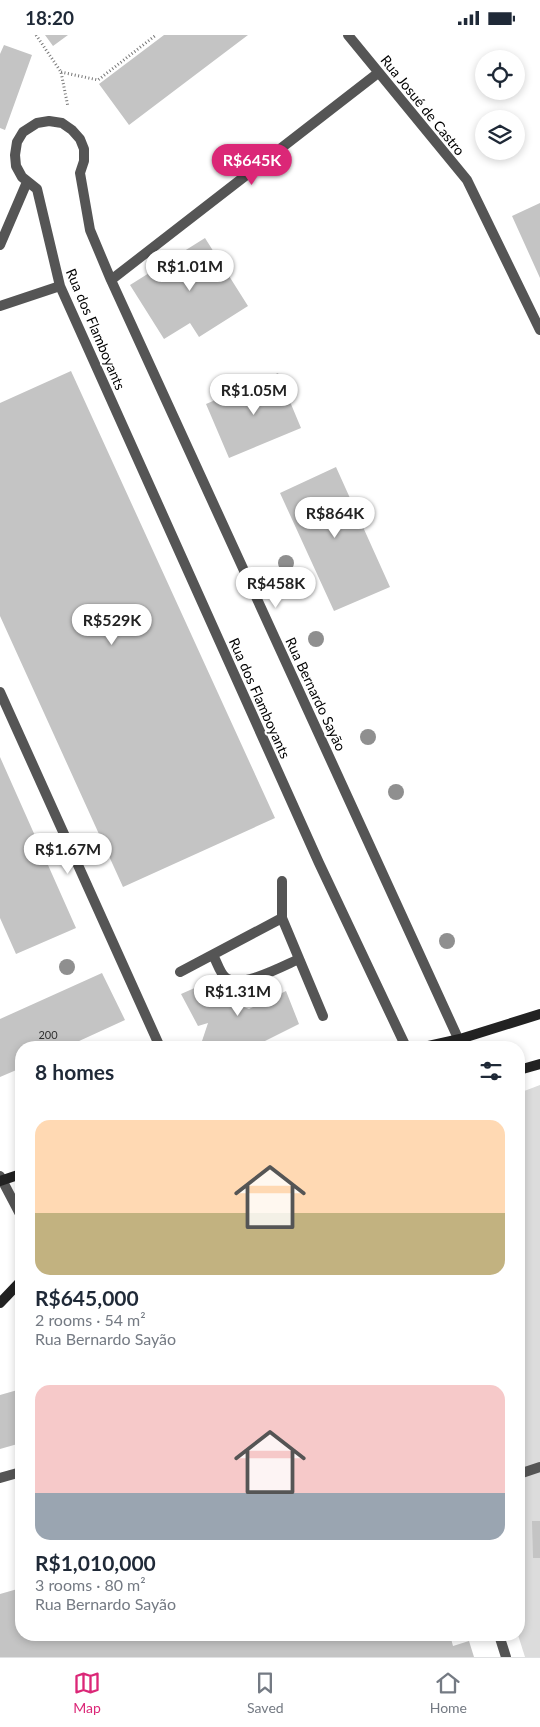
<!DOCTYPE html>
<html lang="en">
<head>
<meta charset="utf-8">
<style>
  :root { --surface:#fff; --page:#f2f2f3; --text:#1f2937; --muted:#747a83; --line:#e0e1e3; --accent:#db2777 }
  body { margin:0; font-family:Lato,sans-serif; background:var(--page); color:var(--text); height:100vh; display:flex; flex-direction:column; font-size:19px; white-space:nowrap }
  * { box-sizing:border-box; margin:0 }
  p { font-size:16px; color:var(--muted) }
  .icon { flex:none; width:28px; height:28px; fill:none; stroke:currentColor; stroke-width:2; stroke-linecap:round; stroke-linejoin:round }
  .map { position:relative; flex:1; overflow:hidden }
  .details { position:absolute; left:15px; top:1006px; width:510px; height:600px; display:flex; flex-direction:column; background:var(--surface); border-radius:20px; box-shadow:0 2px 8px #0003 }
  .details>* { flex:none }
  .tools { position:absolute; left:475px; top:15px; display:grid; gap:10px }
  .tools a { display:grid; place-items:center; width:50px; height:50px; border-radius:50%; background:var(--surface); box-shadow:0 2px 8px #0003; font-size:25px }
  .price { position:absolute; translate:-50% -42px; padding:0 11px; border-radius:18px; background:#fff; color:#222; font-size:16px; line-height:32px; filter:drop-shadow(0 1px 2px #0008) }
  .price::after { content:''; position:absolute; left:50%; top:30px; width:15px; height:11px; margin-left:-8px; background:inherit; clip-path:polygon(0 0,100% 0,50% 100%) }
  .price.active { background:var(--accent); color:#fff }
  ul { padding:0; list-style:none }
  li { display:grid; align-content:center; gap:10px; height:265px; padding:0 20px }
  li span { display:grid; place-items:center; height:155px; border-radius:15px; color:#555 }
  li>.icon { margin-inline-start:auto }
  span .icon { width:90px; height:90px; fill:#fffc; stroke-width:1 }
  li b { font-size:21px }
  h2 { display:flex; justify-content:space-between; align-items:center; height:60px; padding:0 20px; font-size:21px }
  .status { display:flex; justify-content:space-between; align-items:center; height:35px; padding:0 25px; background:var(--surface); direction:ltr }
  .status svg { height:14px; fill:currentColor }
  .menu { display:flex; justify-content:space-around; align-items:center; height:70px; border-top:1px solid var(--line); background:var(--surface); font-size:14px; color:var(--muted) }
  .menu a { display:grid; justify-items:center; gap:2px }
  .menu .active { color:var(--accent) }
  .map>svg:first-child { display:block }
  .green { fill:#dcdcdc }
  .building { fill:#c4c4c4 }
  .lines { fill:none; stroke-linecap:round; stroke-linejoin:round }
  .path { stroke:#777; stroke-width:3; stroke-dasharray:1 2.5; stroke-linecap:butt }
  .lane { stroke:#555; stroke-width:10 }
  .street { stroke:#555; stroke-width:10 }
  .secondary { stroke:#222; stroke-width:10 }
  .tree { fill:#8f8f8f }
  .labels { text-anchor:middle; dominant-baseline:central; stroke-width:4; stroke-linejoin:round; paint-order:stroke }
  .number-label { font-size:11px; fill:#313131 }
  .street-label { font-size:14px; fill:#000; stroke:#fff }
</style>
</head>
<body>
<div class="status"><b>18:20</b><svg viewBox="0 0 49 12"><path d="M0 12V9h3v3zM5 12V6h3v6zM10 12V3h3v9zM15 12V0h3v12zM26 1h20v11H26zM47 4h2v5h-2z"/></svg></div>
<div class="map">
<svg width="540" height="1622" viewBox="0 0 540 1622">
  <rect width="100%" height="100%" fill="#fff"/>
  <path class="green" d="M540 1050V1622H525L518 1600 519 1058Z"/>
  <path class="building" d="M45 0H68L53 11Z
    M164 0H248L129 90 99 49Z
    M4 10 32 20 5 95 0 93V19Z
    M540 168V243L512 181Z
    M205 203 248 271 199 302 190 288 164 304 130 250Z
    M71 336 275 783 123 852 0 581V368Z
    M278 338 301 393 229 423 206 369Z
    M336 432 390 552 334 576 280 458Z
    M0 722 76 893 16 919 0 883Z
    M102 938 125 985 66 1012H21V1033L0 1042V984Z
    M215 944 226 965 249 974 286 956 299 989 257 1010 256 1012H219L202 1006 208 988 198 991 181 959Z
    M21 1354V1408L0 1414V1360Z
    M532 1486H540V1523H533Z
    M21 1553V1600H450L453 1611 469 1606 474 1622H0V1559Z"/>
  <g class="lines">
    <path class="path" d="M36 0 61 37 68 72
      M61 37 98 45 156 0"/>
    <path class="lane" d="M282 883 323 981
      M213 920C217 927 220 939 226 943 241 954 283 931 299 924
      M180 937 282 883V846
      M519 1439 540 1432
      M0 1443 21 1437"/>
    <path class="street" d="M348 0 467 145 540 295
      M0 210 27 147
      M111 245 378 38
      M0 271 60 251
      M0 657 160 1012
      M406 1012 319 828 60 251 37 154 22 142 16 131 15 120 17 107 23 97 37 88 49 86 62 88 72 95 80 104 84 114V126L80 138 90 195 111 245 462 1012
      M0 1141 21 1181
      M499 1600 506 1622"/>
    <path class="secondary" d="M424 1012 460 1004 540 979
      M519 1035 540 1029
      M0 1146 21 1139
      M0 1268 21 1246"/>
  </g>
  <g class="tree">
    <circle cx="286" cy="528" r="8"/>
    <circle cx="316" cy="604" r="8"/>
    <circle cx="368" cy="702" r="8"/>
    <circle cx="396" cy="757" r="8"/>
    <circle cx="447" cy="906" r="8"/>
    <circle cx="67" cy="932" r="8"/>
  </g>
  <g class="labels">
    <g class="number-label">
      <text x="48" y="999">200</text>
    </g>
    <g class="street-label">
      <text transform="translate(423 70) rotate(51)">Rua Josué de Castro</text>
      <text transform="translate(96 294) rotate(67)">Rua dos Flamboyants</text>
      <text transform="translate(316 659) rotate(65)">Rua Bernardo Sayão</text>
      <text transform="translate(260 663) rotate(66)">Rua dos Flamboyants</text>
    </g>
  </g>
</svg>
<div class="tools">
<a><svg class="icon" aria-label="locate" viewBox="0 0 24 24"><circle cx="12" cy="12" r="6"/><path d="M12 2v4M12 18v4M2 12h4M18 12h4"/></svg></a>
<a><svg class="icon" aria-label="layers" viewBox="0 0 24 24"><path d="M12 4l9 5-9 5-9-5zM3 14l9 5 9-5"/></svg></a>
</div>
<b class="price active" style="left:252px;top:151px">R$645K</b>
<b class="price" style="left:190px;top:257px">R$1.01M</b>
<b class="price" style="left:254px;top:381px">R$1.05M</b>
<b class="price" style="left:335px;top:504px">R$864K</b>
<b class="price" style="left:276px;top:574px">R$458K</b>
<b class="price" style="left:112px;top:611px">R$529K</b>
<b class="price" style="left:68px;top:840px">R$1.67M</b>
<b class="price" style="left:238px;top:982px">R$1.31M</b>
<section class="details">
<h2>8 homes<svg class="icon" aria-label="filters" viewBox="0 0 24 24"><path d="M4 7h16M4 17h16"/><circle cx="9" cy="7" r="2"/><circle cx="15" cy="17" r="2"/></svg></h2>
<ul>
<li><span style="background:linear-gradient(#ffd9b3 60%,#c2b280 0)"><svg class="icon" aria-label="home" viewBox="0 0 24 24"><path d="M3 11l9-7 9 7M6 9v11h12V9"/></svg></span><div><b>R$645,000</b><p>2 rooms · 54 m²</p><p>Rua Bernardo Sayão</p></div></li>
<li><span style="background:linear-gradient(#f6c9c9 70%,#9aa5b1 0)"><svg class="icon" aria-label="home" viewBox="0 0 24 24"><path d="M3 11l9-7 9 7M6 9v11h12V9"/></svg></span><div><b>R$1,010,000</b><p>3 rooms · 80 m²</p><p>Rua Bernardo Sayão</p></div></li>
</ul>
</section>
</div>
<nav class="menu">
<a class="active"><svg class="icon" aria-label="map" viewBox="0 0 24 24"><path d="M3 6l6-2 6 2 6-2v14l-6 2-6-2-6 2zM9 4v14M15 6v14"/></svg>Map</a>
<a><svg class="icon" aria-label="saved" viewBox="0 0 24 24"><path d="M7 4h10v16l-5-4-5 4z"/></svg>Saved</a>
<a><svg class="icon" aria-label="home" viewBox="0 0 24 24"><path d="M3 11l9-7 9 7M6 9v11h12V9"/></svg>Home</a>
</nav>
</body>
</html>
